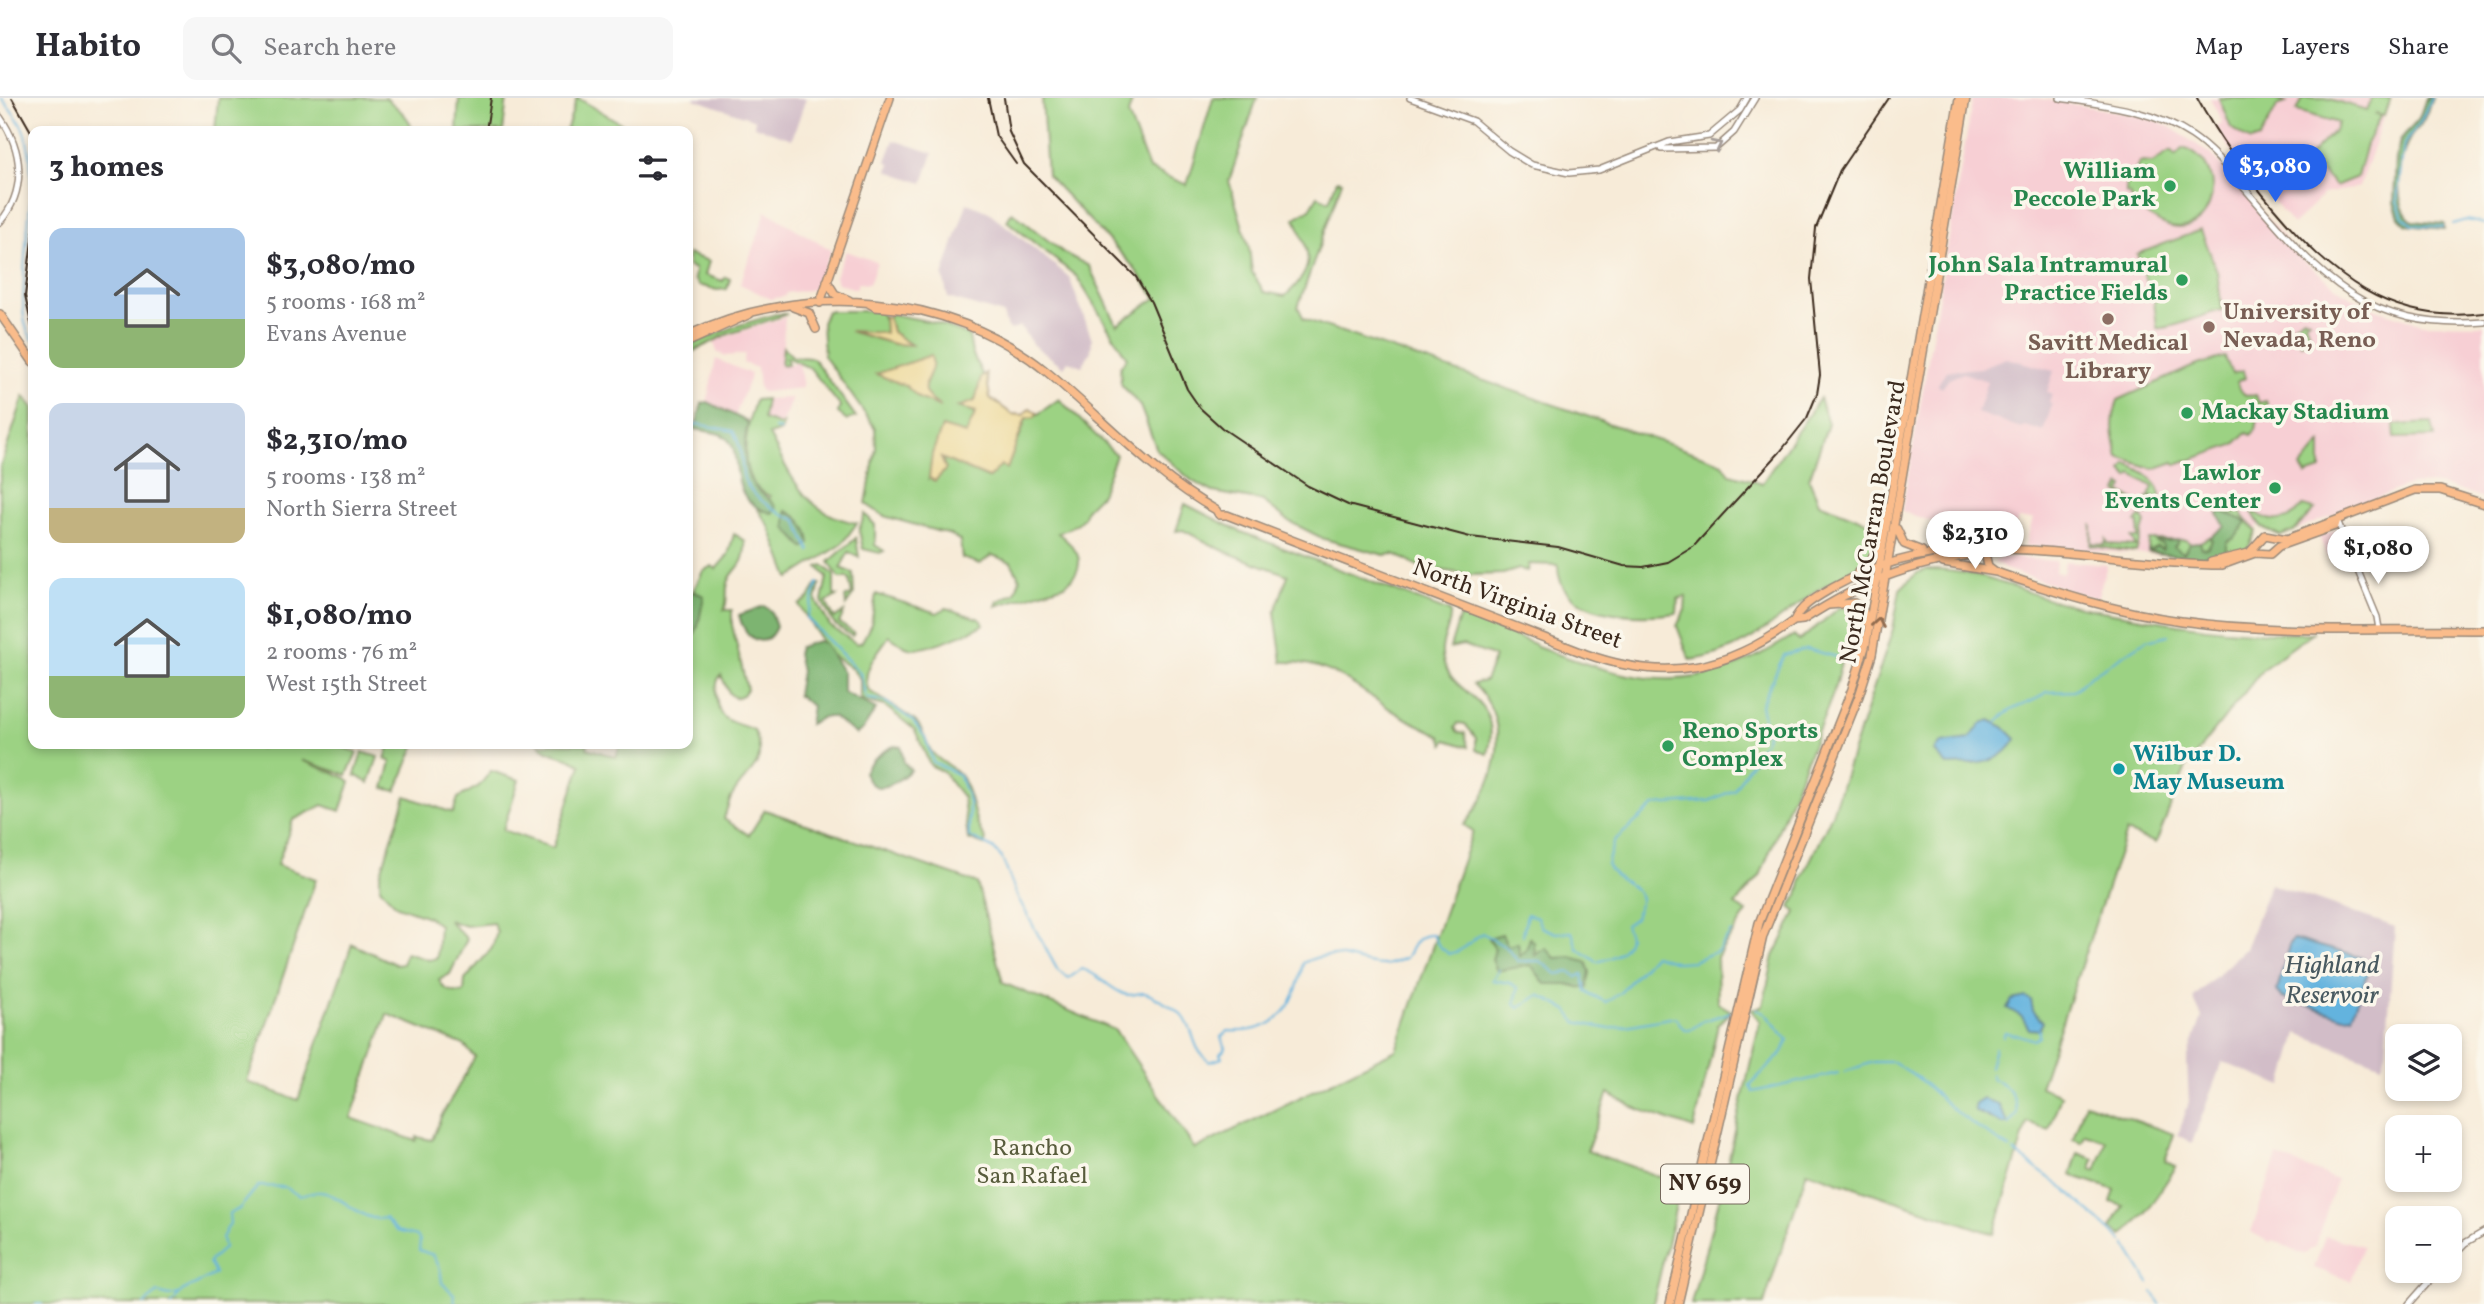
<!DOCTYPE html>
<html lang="en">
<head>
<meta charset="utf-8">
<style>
  :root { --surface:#fff; --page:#f7f7f7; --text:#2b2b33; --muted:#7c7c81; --line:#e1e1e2; --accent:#2563eb }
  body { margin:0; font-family:Vollkorn,serif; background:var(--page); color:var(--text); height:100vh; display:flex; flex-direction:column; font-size:26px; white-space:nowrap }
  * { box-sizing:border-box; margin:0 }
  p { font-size:23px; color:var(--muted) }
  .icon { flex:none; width:38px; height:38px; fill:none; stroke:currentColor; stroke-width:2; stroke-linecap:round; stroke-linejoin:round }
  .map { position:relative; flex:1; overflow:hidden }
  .details { position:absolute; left:28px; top:28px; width:665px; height:623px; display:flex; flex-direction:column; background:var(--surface); border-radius:14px; box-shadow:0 4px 10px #0003 }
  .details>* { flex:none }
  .controls { position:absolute; left:2385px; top:926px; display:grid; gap:14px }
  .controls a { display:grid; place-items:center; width:77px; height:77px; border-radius:14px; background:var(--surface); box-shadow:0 4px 10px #0003; font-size:35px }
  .price { position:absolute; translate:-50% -60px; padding:0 16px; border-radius:24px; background:#fff; color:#222; font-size:23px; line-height:46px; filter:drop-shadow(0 2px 4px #0008) }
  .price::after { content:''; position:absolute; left:50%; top:42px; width:21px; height:16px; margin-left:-10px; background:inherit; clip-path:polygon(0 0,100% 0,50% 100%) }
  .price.selected { background:var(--accent); color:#fff }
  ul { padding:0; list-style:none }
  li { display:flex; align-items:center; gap:21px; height:175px; padding:0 21px }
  li span { display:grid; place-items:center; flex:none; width:196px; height:140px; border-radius:14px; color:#555 }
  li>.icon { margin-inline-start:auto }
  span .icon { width:84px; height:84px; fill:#fffc; stroke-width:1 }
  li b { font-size:30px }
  h2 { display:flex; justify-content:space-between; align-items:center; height:84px; padding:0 21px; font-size:30px }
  header { display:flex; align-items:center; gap:42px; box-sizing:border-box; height:98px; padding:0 35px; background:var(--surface); border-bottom:2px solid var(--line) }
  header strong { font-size:33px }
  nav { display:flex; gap:38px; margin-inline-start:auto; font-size:24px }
  .search { width:490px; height:63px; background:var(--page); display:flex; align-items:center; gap:18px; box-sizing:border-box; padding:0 24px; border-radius:14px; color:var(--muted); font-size:26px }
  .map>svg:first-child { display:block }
  .built { fill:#f7cfd4 }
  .industrial { fill:#d2bdc8 }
  .green { fill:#9cd283; stroke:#6c7e50; stroke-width:2; fill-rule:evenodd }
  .forest { fill:#7db471; stroke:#5c6f48; stroke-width:2 }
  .sand { fill:#eeda9e; stroke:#94825e; stroke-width:2 }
  .water { fill:#64b3de; stroke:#506e7e; stroke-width:2 }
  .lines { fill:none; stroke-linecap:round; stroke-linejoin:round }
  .stream { stroke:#64b3de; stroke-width:2 }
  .minor-casing { stroke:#998a7b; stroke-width:8 }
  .major-casing { stroke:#998a7b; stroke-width:10 }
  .minor { stroke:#fff; stroke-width:5 }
  .major { stroke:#fabc8b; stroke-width:7 }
  .rail { stroke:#3b2a1e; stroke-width:2 }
  .oneway { stroke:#a79f9a }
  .oneway2 { stroke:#916c4f }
  .leisure-dot { fill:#2e9e5b; stroke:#fbf7ec; stroke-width:2.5 }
  .education-dot { fill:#8d6e63; stroke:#fbf7ec; stroke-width:2.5 }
  .culture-dot { fill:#0f9aa8; stroke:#fbf7ec; stroke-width:2.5 }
  .labels { text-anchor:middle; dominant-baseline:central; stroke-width:7; stroke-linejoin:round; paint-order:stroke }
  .shield { fill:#fbf7ec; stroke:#75685c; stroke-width:2 }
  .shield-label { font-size:23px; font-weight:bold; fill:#3b2a1e }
  .leisure-label { font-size:24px; font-weight:bold; fill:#27864d; stroke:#fbf7ec; text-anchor:end }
  .education-label { font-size:24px; font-weight:bold; fill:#785e54; stroke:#fbf7ec; text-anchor:start }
  .street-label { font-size:24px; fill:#3b2a1e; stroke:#fbf7ec }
  .culture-label { font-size:24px; font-weight:bold; fill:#0d838f; stroke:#fbf7ec; text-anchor:start }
  .park-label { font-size:24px; fill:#585c3c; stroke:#fbf7ec }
  .water-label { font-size:26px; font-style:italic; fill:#495a61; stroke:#fbf7ec }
</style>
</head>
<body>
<header>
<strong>Habito</strong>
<div class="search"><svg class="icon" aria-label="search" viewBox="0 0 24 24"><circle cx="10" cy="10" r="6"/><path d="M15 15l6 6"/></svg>Search here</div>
<nav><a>Map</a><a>Layers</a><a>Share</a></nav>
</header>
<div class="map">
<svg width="2484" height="1206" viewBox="0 0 2484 1206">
  <rect width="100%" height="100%" fill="#fbf7ec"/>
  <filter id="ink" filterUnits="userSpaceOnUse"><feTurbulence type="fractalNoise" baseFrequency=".0143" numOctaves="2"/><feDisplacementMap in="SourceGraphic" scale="14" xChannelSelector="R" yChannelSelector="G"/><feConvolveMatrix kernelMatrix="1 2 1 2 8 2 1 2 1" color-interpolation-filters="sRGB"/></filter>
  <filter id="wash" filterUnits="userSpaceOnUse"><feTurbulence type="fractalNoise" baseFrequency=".00686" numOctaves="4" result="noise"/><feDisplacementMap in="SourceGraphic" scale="28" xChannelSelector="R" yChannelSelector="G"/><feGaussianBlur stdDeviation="1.57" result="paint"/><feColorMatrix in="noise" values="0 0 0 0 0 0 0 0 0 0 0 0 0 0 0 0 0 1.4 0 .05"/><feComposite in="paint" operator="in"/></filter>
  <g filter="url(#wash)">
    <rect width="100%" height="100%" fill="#f7ebd8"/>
    <path class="built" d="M1973 0H2036L2137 17 2167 27 2211 56 2302 161 2341 193 2370 209 2423 226 2484 227V400L2438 386 2409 387 2281 438 2258 427 2250 450 2207 460 2025 448 2033 421H2018L2013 434 1983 433 1970 429 1955 432 1902 413Z
      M2210 0H2390L2359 89 2324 96 2293 127 2227 46 2217 30 2222 24Z
      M766 113 831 152 816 191 786 195 785 198 771 201 740 186Z
      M846 153 877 164 869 186 858 185 856 191 838 185 835 178Z
      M785 219 781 267 799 265 803 290 763 294 759 291 757 270 743 265 745 256 725 258 717 254 714 243Z
      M716 261 751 276 735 318 707 302Z
      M792 300 781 327 762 321 766 301Z
      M2337 432 2345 451 2327 459 2319 438Z
      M2003 459 2056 463 2055 474 2063 475 2065 463 2107 467 2097 501 2005 471 1994 464Z
      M2277 1058 2337 1082 2315 1148 2305 1156 2298 1155 2274 1142 2269 1144 2251 1134Z
      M2325 1138 2363 1148 2351 1183 2314 1170Z"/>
    <path class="industrial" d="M692 0H806L792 41 754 28 755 22Z
      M894 42 933 55 923 85 888 73 890 65 886 63Z
      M967 105 989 114 1069 179 1092 241 1091 253 1082 268 1068 263 1064 269 1033 247 1020 228 1012 232 1007 230 1003 216 948 200 943 178Z
      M2006 260 2054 273 2047 294 2052 296 2049 305 2052 307 2043 334 2026 328 2021 330 1977 315 1987 283 1963 275 1949 281 1942 290 1937 288 1946 273 1980 270Z
      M2270 786 2395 829 2386 954 2382 967 2298 935 2283 988 2222 964 2192 1045 2178 1037 2189 1004 2187 962 2202 919 2193 900 2245 851Z"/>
    <path class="green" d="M218 0H386C396 9 411 19 412 33H215Z
      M459 0H507L503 33H457Z
      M577 0 581 2 634 33H566Z
      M1042 0H1133L1128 16 1149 71 1187 87 1213 0H1257L1229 83 1249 150 1252 174 1264 194 1285 198C1318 169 1309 156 1295 120L1310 111 1318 98 1329 103 1337 82 1342 83 1298 209 1304 221 1712 361 1723 366 1730 376 1762 385 1820 300 1828 326 1809 381 1819 405 1878 428C1878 443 1875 455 1863 466 1851 478 1830 483 1816 493 1777 522 1741 557 1690 562L1677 528 1685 512 1686 498 1678 501 1677 515C1638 520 1557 520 1558 467L1529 466 1528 473 1519 471 1503 476 1471 477 1420 469 1394 456 1384 457 1324 441 1290 424 1263 403 1213 394 1192 383 1157 352 1140 308 1121 286 1120 269 1127 260 1077 179 1007 123 1012 114 1064 155 1089 168 1117 227 1156 200 1131 166 1047 77Z
      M2219 0H2273L2286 5 2277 8 2260 40 2251 43 2231 30Z
      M2303 0H2326L2367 12 2372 0H2390L2384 18 2375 16 2380 19 2366 46 2357 79 2335 88 2309 58 2335 32 2338 25 2297 13Z
      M2183 50C2237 68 2209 158 2154 121 2141 113 2137 110 2129 96H2126V83H2130L2140 64 2152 65 2171 53 2175 58Z
      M2201 132 2217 173 2222 212C2205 215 2171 232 2157 230L2154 202 2137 156Z
      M688 156 709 163 705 177 723 183 725 179 730 181 727 191 717 192 698 187 694 181 695 171 688 168Z
      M827 213H880L885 224V236L852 234 894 246H910L892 234 888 218 892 216 937 225 969 238 972 255 983 278 975 303 960 310 976 314 966 337 942 329 929 380 944 366 940 359 988 380 1019 341 1026 320 1034 319 1059 301 1116 357 1101 396 1086 411C1085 425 1070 430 1058 435 1078 451 1090 467 1065 487L996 508 998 503 1015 495 1020 481 1011 464 992 457 980 466 962 460 960 443 951 437 884 418 866 406 876 350 875 330 824 258 822 225Z
      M776 216H787L726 237 688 256V248L733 229Z
      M2304 219 2309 222 2305 224 2311 242 2301 246 2297 235 2282 241 2281 236Z
      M783 249 793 259 813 260 856 319 847 322 838 315 840 308 810 270 786 259 788 266 781 267Z
      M2225 259 2232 276 2243 273 2245 280 2237 284C2241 294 2244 300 2256 297L2259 305 2266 303 2268 308 2259 314 2256 332 2251 337 2247 334 2234 347 2176 367 2174 364 2154 371 2118 359C2113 336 2110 326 2118 302L2194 268Z
      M24 298 33 310V646H257L260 650 263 646H333L357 654 347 677 301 662 346 680 350 684 340 713 323 707 293 722 277 767 316 781 247 984 298 1002 352 846 397 867 402 866 406 855 429 862 437 860 439 827 428 819 397 808 380 790V777L406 698 453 715 458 700 479 688 491 673 519 682 503 732 553 750 581 667C568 656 549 659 539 646H588L587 650 616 659 620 646H688V549L698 528 696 494 692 495 703 473 712 468 716 471 728 457 734 436 745 443C747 472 729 470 727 490 726 498 728 504 724 512H732V527L747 591 743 597 735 600 729 595 721 577C713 586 715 613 726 621 734 626 745 628 754 632 770 671 746 671 731 700 728 706 726 714 724 721L749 737 765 712 977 785 1003 885 1115 932 1195 1051 1396 952 1473 733 1464 727C1497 688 1515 624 1473 586L1485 583 1495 559 1463 547 1450 550 1459 520 1464 518 1535 546 1537 549C1643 587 1693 601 1794 537L1799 543 1840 509 1855 512 1833 596 1760 778 1735 807 1747 814 1717 859 1718 905 1731 913 1718 927 1694 1031 1633 1009 1608 995 1587 1053 1681 1086 1653 1206H0V370ZM448 822 466 828 493 825 497 834 492 850 465 882 464 894C454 896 443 892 439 882L450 876 467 841ZM387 916 464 947 475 959 441 1019 432 1042 417 1039 416 1043 351 1020Z
      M766 301 763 321 781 327 784 324 781 333 769 337C792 380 805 416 857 425L841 447 789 480 769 428 755 407 763 413 770 398C733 384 746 331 755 302Z
      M2432 325 2435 339 2395 340 2394 327Z
      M2321 345V372L2306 377 2301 369Z
      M2126 366C2146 373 2158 382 2161 402L2149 398 2153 389 2132 376 2129 380 2122 373Z
      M2121 387 2124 389 2121 394 2142 407 2148 399 2162 406 2150 417H2144V412L2117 394Z
      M1185 406 1239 433 1450 514C1452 530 1438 544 1443 562 1454 601 1503 596 1488 656L1476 652V640L1465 626 1458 625 1455 630 1458 634 1465 635 1468 649 1446 642 1444 646 1441 638C1430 632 1418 627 1407 621 1363 598 1336 562 1282 564L1275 514 1288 477 1226 454 1183 432 1176 433Z
      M2248 407C2264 426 2287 428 2303 408L2315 411 2294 433 2281 438 2261 429Z
      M2230 410 2234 415H2241L2256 433 2248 451 2205 459 2148 454 2149 442H2186L2190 445 2200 444 2223 432 2225 426 2218 416Z
      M865 416 875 427V447L884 453 880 455 863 451 859 432Z
      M2141 419 2145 425 2136 454 2091 448 2092 426V446L2105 447 2106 442 2108 446 2136 448 2131 440H2138L2139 426 2136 424Z
      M856 440 859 459 849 454 840 470 853 475 854 496 846 507 845 499 852 497 849 480H839L829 464Z
      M823 467 834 477V497L837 498 826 504 834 520 844 514 839 525 854 535 852 538 834 526 825 509 822 503 827 479 818 469Z
      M1925 472C1990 471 2027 500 2085 510 2166 525 2229 537 2312 535L2263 571 2186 669 2156 745 2126 734 2040 989 2061 997 2049 1032 2027 1025 1994 1136 1807 1073 1764 1206H1691L1721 1095 1760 923 1751 912 1763 907 1774 858 1796 814 1790 809 1798 797 1802 780 1832 716 1893 531 1900 491 1917 475Z
      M817 486H820L816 502 830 528 857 546 862 544 871 526 876 496 937 515 946 510 980 521 984 526C977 532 923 552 914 551 905 551 897 543 889 538 879 553 861 571 868 591 869 595 908 616 916 624 924 632 925 643 931 653 939 665 957 669 963 682 974 702 972 723 986 742L984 747 968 741 963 700 943 674 930 667 915 632 885 608 864 603 860 599V581L852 571 829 555 799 507 809 500Z
      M390 646H416L396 693 384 690 391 664 385 661Z
      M362 654 378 659 369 685 355 677Z
      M2085 1005 2174 1036 2165 1063 2176 1069 2146 1114 2122 1138 2111 1130 2123 1108 2111 1104 2115 1092 2071 1077 2078 1055 2094 1061 2091 1071 2096 1073 2106 1043 2085 1036 2082 1044 2073 1041Z"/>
    <path class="forest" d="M2426 0H2432C2429 8 2426 19 2421 26 2416 32 2411 36 2408 44 2398 65 2393 107 2412 123L2444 126V131L2407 127 2399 119 2394 104 2396 59 2400 42 2419 20Z
      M708 304 748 324C744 341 742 371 753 386 760 397 770 398 776 410L772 415C719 401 749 351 722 337 715 334 703 333 695 331L702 305Z
      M786 413C801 419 808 430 810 445L804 450 786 430Z
      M2221 413 2247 424 2235 440 2226 444V457L2187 459 2148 454V451L2151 453 2157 449 2163 452V447L2155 444 2179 442 2174 449 2184 455 2189 445 2200 444 2202 450 2208 449 2212 442 2209 440 2225 428 2218 416Z
      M695 494 704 498 698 528 688 549V496Z
      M764 508 771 513 776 529C764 556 743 538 739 517Z
      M818 543 824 545 843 575V594L876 611 863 631 856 636 833 619H823L809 626 812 608 797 597 801 573 797 556 799 549Z
      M894 648 901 649 904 665 911 672C895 686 873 701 864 674 871 661 881 654 894 648Z
      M1502 836 1508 848 1518 845 1520 858 1526 852 1530 840 1534 844 1535 857 1546 850 1555 860 1571 859 1586 863 1590 874 1587 891 1567 886H1545L1531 867 1497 873 1492 862 1495 851 1488 840Z"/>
    <path class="sand" d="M884 218H888L892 234 911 247 894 246 850 233 885 235Z
      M931 257C939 282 906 287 941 309L920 301 906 288 876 276Z
      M986 275 990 300 1012 316 1023 317 1030 310 1037 315 1035 319 1026 320 1007 371 1001 367 989 380 941 360 946 371 935 383 929 380 932 356 942 329 966 336 976 314 958 309 975 303 981 280Z"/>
    <path class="water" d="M1990 622 2004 629 2016 641C2001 668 1975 666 1947 667L1934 653 1941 645 1969 641 1981 626Z
      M2294 841 2363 860 2370 870 2352 918 2344 919 2282 899 2277 893 2289 847Z
      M2026 899 2031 902 2033 913 2043 924 2039 932 2029 931 2022 919 2007 910 2012 902Z
      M1983 1001 1998 1006 2008 1026H2002L1975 1013 1974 1007Z"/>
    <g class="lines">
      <path class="stream" d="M1 0C9 9 18 19 23 31 41 75 24 134 24 180 24 202 19 223 33 242
        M2431 0 2421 23 2404 46 2397 103 2403 119 2413 127 2443 129
        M2453 126 2467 122 2484 126
        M688 329 698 326 733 333C742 348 741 360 743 376 746 397 778 415 796 422L810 453
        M775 331 781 332
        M818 485 807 520 860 575 866 600 886 604 912 622 925 639 933 664 959 677 969 703V739L993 750 1002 760 1017 798 1058 873 1069 880 1082 871C1098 875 1108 890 1124 896 1130 899 1138 894 1145 895 1153 897 1179 913 1183 918 1196 934 1191 951 1210 964L1222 960 1220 956 1226 950 1221 939 1228 933C1278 936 1295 910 1303 865 1337 847 1357 868 1385 867 1392 866 1399 862 1406 860 1414 848 1415 836 1433 837L1439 848 1449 856 1459 853 1482 835 1507 850 1518 863H1540L1557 876 1569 874 1577 879 1583 876 1586 894 1606 904 1620 895 1654 857 1677 864 1693 863 1718 853 1731 834
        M1997 624C2011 606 2031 608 2047 594L2074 593 2089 579 2147 542 2168 537
        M1523 837 1527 816 1537 819 1541 829 1556 835 1572 834 1577 850 1597 864C1610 861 1628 854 1629 838L1625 827 1635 820 1641 801C1638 785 1616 786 1607 766L1614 743 1655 707 1709 703 1734 692 1765 643 1767 637 1761 607 1784 557 1807 551 1841 560
        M1499 872 1492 882 1510 885 1518 890 1515 906 1519 910 1539 897 1567 912 1576 924 1609 931 1675 919 1684 931 1690 932 1703 923 1731 914
        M1756 911 1764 914 1788 942 1783 954 1750 987 1753 994 1838 975
        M2016 936 2034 942 2039 939V932
        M2003 938 2005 934 2015 937
        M1990 969 1995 950
        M1844 974 1873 964H1894L1918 980 1957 1015 2010 1051
        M1991 976 1993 982
        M1995 982C2009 987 2017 1002 2017 1016L2008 1026
        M2014 1054 2067 1093 2122 1143
        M287 1090 299 1098C304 1097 316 1093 320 1094 343 1096 362 1126 385 1120L397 1133 417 1138 420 1143 419 1152 433 1157 440 1170 442 1185 454 1196 455 1206
        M2125 1146 2149 1185
        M2153 1194 2160 1206
        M36 1206H42
        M144 1206 158 1195 169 1198 179 1196
        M172 1206 182 1193 215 1176 209 1164 224 1150 222 1140 230 1125 229 1116 239 1111 258 1088 285 1089"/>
    </g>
  </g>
  <g filter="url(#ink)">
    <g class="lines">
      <g class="minor-casing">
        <path id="minor" d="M1410 0 1473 23 1509 53 1532 67 1569 75 1599 72 1669 44 1709 38 1740 12 1747 0
          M2060 0C2104 7 2154 12 2192 38 2216 54 2233 78 2252 99 2321 180 2368 233 2484 224
          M0 19C23 52 27 92 0 124
          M1661 51 1716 50 1734 34 1755 0
          M2337 422 2377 519 2379 531
          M2450 1161 2465 1145 2484 1134
          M2409 1206 2439 1172"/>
      </g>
      <g class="major-casing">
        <path id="major" d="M827 183 835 196 849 202
          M820 205 890 0
          M868 205 875 209 919 213
          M793 209 809 215 816 231
          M0 216 33 264
          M688 237C802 183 948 193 1047 274 1103 320 1153 377 1216 412L1219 417H1227L1586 556C1667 585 1727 572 1794 523L1803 522C1864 483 1905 467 1976 456L1984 451
          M688 244 750 216
          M1897 431 1904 446 1922 453
          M1979 436 2010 451
          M1984 451 1988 468 1996 474C2057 495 2117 514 2181 523 2281 537 2384 530 2484 532
          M2211 464 2249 455 2265 437 2287 441 2415 392H2440L2484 406
          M1943 465 1996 474
          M1858 474 1871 462 1880 442
          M1829 507 1854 505 1864 514 1866 525
          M1794 523C1800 507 1821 497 1834 489 1956 419 2091 467 2222 467L2255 455 2270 456 2279 448 2335 428 2337 422
          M1670 1206 1759 825 1852 591 1866 546 1959 0
          M1678 1206 1763 838 1859 598 1872 557 1966 0"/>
      </g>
      <use href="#minor" class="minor"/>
      <use href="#major" class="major"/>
      <path class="rail" d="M12 0 33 37
        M988 0 996 38 1016 66
        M1004 0 1009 34 1024 66 1136 179 1151 204 1187 291 1200 310 1222 330 1308 388 1348 407 1470 439 1558 449 1624 468 1643 469 1668 464 1693 449 1780 354 1807 320 1817 296 1820 277 1811 181 1816 130 1840 72 1889 0
        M2197 0C2219 41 2244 75 2274 110 2331 177 2389 227 2484 215
        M486 33 491 0
        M33 134 25 198 33 234"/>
    </g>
    <defs><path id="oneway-chevron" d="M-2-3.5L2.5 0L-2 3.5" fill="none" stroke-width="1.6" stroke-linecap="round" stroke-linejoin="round" transform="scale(1.75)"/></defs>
    <use class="oneway" href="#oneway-chevron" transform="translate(1717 47) rotate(-27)"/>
    <use class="oneway2" href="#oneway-chevron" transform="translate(1878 525) rotate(-80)"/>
  </g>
  <g class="leisure-dot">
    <circle cx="2170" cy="88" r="7"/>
    <circle cx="2182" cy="182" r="7"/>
    <circle cx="2187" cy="315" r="7"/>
    <circle cx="2275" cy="390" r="7"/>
    <circle cx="1668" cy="648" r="7"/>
  </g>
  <g class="education-dot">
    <circle cx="2108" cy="221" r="7"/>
    <circle cx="2209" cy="229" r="7"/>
  </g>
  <circle class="culture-dot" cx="2119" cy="671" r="7"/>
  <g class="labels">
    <rect class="shield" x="1661" y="1066.5" width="88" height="39" rx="5"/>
    <g class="shield-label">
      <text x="1705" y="1086">NV 659</text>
    </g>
    <g class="leisure-label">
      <text x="2156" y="74">William<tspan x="2156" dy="28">Peccole Park</tspan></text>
      <text x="2168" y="168">John Sala Intramural<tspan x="2168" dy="28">Practice Fields</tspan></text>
      <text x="2201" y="315" text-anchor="start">Mackay Stadium</text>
      <text x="2261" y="376">Lawlor<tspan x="2261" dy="28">Events Center</tspan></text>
      <text x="1682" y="634" text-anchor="start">Reno Sports<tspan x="1682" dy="28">Complex</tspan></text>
    </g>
    <g class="education-label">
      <text x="2223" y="215">University of<tspan x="2223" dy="28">Nevada, Reno</tspan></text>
      <text x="2108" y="246" text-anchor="middle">Savitt Medical<tspan x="2108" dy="28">Library</tspan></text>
    </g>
    <g class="street-label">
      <text transform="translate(1874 424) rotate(-80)">North McCarran Boulevard</text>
      <text transform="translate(1517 507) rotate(20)">North Virginia Street</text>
    </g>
    <g class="culture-label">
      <text x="2133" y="657">Wilbur D.<tspan x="2133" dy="28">May Museum</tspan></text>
    </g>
    <g class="park-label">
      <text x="1032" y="1051">Rancho<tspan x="1032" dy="28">San Rafael</tspan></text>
    </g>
    <g class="water-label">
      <text x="2332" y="868">Highland<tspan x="2332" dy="30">Reservoir</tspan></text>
    </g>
  </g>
</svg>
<div class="controls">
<a><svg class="icon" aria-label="layers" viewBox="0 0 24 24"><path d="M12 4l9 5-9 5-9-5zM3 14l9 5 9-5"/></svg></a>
<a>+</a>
<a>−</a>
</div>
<b class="price selected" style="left:2275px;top:106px">$3,080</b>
<b class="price" style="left:1975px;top:473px">$2,310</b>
<b class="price" style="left:2378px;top:488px">$1,080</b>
<section class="details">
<h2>3 homes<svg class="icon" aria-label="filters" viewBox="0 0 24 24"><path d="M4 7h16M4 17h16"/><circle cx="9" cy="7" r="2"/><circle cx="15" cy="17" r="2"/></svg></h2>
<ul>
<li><span style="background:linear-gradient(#a9c7e8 65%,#8fb573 0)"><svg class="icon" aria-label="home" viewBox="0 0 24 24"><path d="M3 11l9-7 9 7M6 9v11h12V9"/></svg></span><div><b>$3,080/mo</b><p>5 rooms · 168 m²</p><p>Evans Avenue</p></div></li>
<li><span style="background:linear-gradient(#c9d6e8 75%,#c2b280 0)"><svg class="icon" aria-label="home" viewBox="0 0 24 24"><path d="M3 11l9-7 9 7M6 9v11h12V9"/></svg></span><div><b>$2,310/mo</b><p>5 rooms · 138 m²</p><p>North Sierra Street</p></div></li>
<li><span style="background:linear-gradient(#bfe0f5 70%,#8fb573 0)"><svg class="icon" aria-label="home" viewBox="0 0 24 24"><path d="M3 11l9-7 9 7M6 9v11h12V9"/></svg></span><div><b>$1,080/mo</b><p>2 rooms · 76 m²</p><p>West 15th Street</p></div></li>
</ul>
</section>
</div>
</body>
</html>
